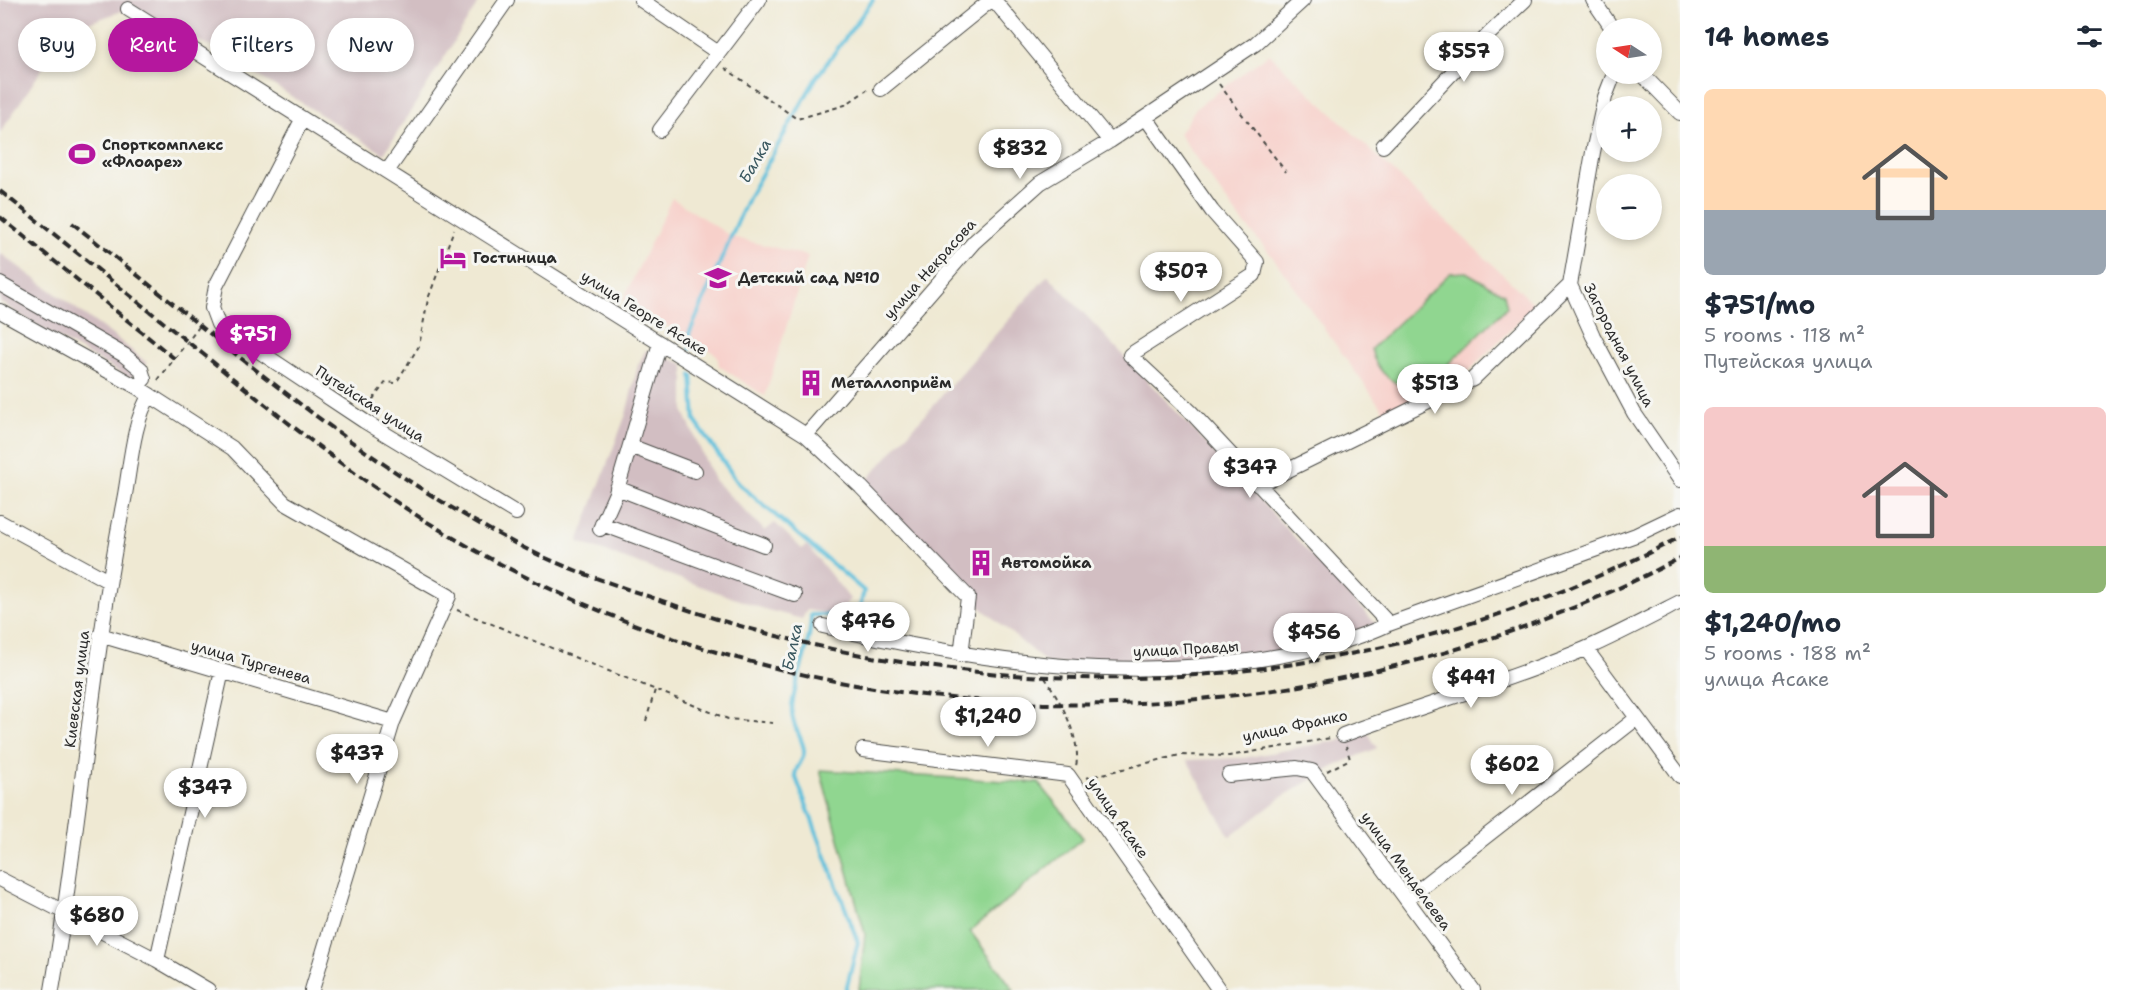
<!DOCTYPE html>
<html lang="en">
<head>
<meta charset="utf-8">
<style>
  :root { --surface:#fff; --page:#f6f6f7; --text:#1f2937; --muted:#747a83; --accent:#b5179e }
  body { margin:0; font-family:"Shantell Sans",sans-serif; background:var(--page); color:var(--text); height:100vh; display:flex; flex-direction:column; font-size:22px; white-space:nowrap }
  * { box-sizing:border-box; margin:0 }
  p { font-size:20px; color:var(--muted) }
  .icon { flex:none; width:33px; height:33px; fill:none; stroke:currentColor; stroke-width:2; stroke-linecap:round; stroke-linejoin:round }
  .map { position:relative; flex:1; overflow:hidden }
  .side { display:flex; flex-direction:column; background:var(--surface); width:450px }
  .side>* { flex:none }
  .top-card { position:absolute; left:18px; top:18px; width:570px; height:54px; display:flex; gap:12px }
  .needle { width:39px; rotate:282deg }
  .tools { position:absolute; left:1596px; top:18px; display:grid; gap:12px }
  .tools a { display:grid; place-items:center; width:66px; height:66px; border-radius:50%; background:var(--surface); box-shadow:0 3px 9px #0003; font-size:30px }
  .price { position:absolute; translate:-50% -51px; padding:0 14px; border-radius:21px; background:#fff; color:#222; font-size:20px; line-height:39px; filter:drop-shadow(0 2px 3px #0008) }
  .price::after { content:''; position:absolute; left:50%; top:36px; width:18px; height:14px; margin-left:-9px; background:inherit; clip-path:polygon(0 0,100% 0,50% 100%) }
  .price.active { background:var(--accent); color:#fff }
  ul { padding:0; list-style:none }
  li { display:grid; align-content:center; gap:12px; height:318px; padding:0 24px }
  li span { display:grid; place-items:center; height:186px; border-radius:9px; color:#555 }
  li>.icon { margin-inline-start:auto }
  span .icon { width:108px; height:108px; fill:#fffc; stroke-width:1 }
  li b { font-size:26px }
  h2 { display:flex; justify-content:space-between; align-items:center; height:72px; padding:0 24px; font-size:26px }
  .chip { padding:0 21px; border-radius:27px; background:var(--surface); box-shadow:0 3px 9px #0003; font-size:21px; line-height:54px }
  .chip.active { background:var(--accent); color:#fff }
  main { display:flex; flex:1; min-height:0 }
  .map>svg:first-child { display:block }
  .built { fill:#f7d0ca }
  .industrial { fill:#d2bec2 }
  .green { fill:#90d690; stroke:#5e805e; stroke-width:1.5 }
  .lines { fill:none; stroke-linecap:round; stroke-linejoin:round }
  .stream { stroke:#5ec0dc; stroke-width:4 }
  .minor-casing { stroke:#484844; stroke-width:16 }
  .path { stroke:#484844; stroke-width:2; stroke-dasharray:4.5 4.5; stroke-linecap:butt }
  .minor { stroke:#fff; stroke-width:14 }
  .rail { stroke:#2b2b2b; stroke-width:4; stroke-dasharray:9 4.5; stroke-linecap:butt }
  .labels { text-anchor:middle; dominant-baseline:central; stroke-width:6; stroke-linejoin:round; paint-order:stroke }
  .poi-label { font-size:15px; font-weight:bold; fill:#2b2b2b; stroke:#f6f6f2; text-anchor:start }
  .street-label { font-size:15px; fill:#2b2b2b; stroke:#f6f6f2 }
  .water-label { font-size:16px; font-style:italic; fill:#3a5860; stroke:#f6f6f2 }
</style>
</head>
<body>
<main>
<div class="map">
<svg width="1680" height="990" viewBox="0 0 1680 990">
  <rect width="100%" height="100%" fill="#f6f6f2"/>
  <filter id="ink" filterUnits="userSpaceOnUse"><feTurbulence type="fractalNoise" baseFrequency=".0167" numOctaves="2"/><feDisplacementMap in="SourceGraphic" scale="12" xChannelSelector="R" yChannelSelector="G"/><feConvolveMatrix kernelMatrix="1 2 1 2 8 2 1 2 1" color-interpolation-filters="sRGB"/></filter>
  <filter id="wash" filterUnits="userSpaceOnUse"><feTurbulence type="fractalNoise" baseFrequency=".008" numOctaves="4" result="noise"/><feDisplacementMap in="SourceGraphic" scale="24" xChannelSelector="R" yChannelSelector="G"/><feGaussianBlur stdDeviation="1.35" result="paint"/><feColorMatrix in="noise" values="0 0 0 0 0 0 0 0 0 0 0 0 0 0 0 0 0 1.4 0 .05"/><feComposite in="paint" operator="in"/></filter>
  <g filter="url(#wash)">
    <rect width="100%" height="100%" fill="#efe9d3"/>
    <path class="built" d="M1269 54 1535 305 1467 373 1387 416 1272 256 1236 214 1179 134 1196 108Z
      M672 198 732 237 808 256 765 396 719 366 717 355 623 300Z"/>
    <path class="industrial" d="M0 0H480L384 154 212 47 128 9 68 30 0 133Z
      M0 253 119 340 147 363 131 379 42 329 0 302Z
      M1048 275 1380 628 1242 664H1048L968 597 861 487Z
      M646 350 684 364V412L714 480 765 531 775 523 802 549 807 545 850 599 837 615 807 610 802 619 764 609 578 542 626 414 638 365Z
      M1367 731 1377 748 1339 764 1282 797 1230 837 1187 760 1244 758 1344 739Z"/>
    <path class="green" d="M1466 272 1504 294 1507 307 1423 389C1398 391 1376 373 1371 349L1450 273Z
      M820 770 1039 783 1083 838 970 931 1014 990H859L865 934Z"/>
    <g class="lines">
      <path class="stream" d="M690 349 689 334 748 198 816 78 873 0
        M692 375 695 421 739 484 864 591 858 615H811C811 646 796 675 792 706 790 725 802 735 804 750 805 760 796 765 795 775L858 942 846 990"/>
    </g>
  </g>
  <g filter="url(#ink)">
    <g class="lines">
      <g class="minor-casing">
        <path id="minor" d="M641 0 717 52
          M994 0 1110 141
          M1593 0 1612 28
          M128 9 806 435 861 487 968 597 961 655
          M1614 74 1605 97 1593 152 1570 285 1593 336 1634 413 1680 480
          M1642 74 1680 113
          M881 89 991 0
          M1146 118 1212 211 1257 262 1254 275 1130 355 1190 411 1389 624
          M302 120 216 286 212 308 218 324 364 421 516 513
          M660 130 759 0
          M1383 146 1490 33 1525 0
          M388 170 507 0
          M0 284 124 355 141 369 144 379 137 387
          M0 311 137 387 232 448 285 503 449 596 393 722 312 990
          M806 435 974 242 1040 183 1110 141 1255 44 1303 0
          M630 446 695 471
          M1258 485 1473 379 1570 285
          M617 488 764 545
          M0 522 108 581
          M602 524 795 595
          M600 529 616 493 660 343
          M823 626C977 662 1137 686 1294 653 1330 645 1355 640 1389 624L1636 535 1680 514
          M100 635 393 722
          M1586 649 1680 776
          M1343 735C1423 705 1506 682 1585 649 1617 635 1649 618 1680 602
          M863 750 1068 775 1219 990
          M1229 775 1297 768 1312 771 1473 990
          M0 879 157 960 208 990
          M1406 899 1637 718
          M157 960 222 671
          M52 990C80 827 92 662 124 500 130 470 133 420 150 395"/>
      </g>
      <path class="path" d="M725 68 797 119 845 105 867 90
        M1219 84 1286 172
        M158 380 202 323
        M367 407 386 382 396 383 419 346 428 299 454 229
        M457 610 728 719 773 723
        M1045 678C1060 699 1082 740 1076 766
        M646 721 655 690
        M1327 771 1350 759 1346 746
        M1086 778 1180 755 1229 756 1331 738"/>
      <use href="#minor" class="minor"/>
      <path class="rail" d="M0 191C68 245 135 300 203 354 280 417 357 480 442 531 814 756 1297 759 1680 558
        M0 217 175 359
        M72 223C212 333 349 455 507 539 558 567 616 585 671 604 1006 720 1364 702 1680 537"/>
    </g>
  </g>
  <defs>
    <g id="stadium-bare" transform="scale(2.07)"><path d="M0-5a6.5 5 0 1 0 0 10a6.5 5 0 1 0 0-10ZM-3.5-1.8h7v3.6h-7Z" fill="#b5179e" stroke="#f6f6f2" stroke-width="2.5" paint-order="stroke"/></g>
    <g id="hotel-bare" transform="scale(2.07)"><path d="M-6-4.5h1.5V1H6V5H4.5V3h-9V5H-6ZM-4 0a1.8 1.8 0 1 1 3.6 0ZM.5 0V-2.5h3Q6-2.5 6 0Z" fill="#b5179e" stroke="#f6f6f2" stroke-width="2.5" paint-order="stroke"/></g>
    <g id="school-bare" transform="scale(2.07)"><path d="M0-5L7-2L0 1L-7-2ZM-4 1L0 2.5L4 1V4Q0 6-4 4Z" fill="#b5179e" stroke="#f6f6f2" stroke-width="2.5" paint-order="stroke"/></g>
    <g id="building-bare" transform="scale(2.07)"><path d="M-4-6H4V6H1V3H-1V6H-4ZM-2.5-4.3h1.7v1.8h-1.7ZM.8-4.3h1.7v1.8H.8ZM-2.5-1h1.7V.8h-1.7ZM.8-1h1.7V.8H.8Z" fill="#b5179e" stroke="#f6f6f2" stroke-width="2.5" paint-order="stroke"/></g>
  </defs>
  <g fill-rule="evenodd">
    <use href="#stadium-bare" x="82" y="154"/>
    <use href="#hotel-bare" x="453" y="258"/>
    <use href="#school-bare" x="718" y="278"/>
    <use href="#building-bare" x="811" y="383"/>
    <use href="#building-bare" x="981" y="563"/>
  </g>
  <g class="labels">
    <g class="poi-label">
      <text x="102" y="145">Спорткомплекс<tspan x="102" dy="17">«Флоаре»</tspan></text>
      <text x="473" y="258">Гостиница</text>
      <text x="738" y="278">Детский сад №10</text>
      <text x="831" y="383">Металлоприём</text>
      <text x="1001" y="563">Автомойка</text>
    </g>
    <g class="street-label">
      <text transform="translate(930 269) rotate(-48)">улица Некрасова</text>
      <text transform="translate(644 313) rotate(32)">улица Георге Асаке</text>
      <text transform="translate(1619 345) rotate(63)">Загородная улица</text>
      <text transform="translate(370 404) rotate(33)">Путейская улица</text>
      <text transform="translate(1186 649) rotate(-3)">улица Правды</text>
      <text transform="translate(251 662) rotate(16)">улица Тургенева</text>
      <text transform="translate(77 689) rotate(-83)">Киевская улица</text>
      <text transform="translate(1295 726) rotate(-12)">улица Франко</text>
      <text transform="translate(1118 818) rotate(55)">улица Асаке</text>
      <text transform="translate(1406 871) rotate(54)">улица Менделеева</text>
    </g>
    <g class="water-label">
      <text transform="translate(755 161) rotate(-60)">Балка</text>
      <text transform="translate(792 647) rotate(-78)">Балка</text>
    </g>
  </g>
</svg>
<div class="tools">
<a><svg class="needle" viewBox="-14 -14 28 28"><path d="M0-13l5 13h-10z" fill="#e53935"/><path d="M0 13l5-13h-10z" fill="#747a83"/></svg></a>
<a>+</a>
<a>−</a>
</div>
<b class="price" style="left:1464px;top:83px">$557</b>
<b class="price" style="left:1020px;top:180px">$832</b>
<b class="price" style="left:1181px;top:303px">$507</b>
<b class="price active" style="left:253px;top:366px">$751</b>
<b class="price" style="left:1435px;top:415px">$513</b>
<b class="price" style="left:1250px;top:499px">$347</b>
<b class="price" style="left:868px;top:653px">$476</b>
<b class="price" style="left:1314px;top:664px">$456</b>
<b class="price" style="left:1471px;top:709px">$441</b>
<b class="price" style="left:988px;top:748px">$1,240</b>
<b class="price" style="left:357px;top:785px">$437</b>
<b class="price" style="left:1512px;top:796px">$602</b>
<b class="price" style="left:205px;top:819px">$347</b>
<b class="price" style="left:97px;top:947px">$680</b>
<div class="top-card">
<a class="chip">Buy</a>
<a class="chip active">Rent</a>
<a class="chip">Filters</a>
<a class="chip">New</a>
</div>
</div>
<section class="side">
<h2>14 homes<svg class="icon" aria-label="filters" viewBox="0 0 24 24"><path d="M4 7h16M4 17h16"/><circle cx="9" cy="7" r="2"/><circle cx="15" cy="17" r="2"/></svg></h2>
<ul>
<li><span style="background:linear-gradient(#ffd9b3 65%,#9aa5b1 0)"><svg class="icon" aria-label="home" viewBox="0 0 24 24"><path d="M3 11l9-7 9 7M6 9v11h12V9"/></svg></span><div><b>$751/mo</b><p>5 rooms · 118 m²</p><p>Путейская улица</p></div></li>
<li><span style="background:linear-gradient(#f6c9c9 75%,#8fb573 0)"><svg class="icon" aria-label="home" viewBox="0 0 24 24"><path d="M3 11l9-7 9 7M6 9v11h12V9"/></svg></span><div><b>$1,240/mo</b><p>5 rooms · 188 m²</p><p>улица Асаке</p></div></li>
</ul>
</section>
</main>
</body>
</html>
